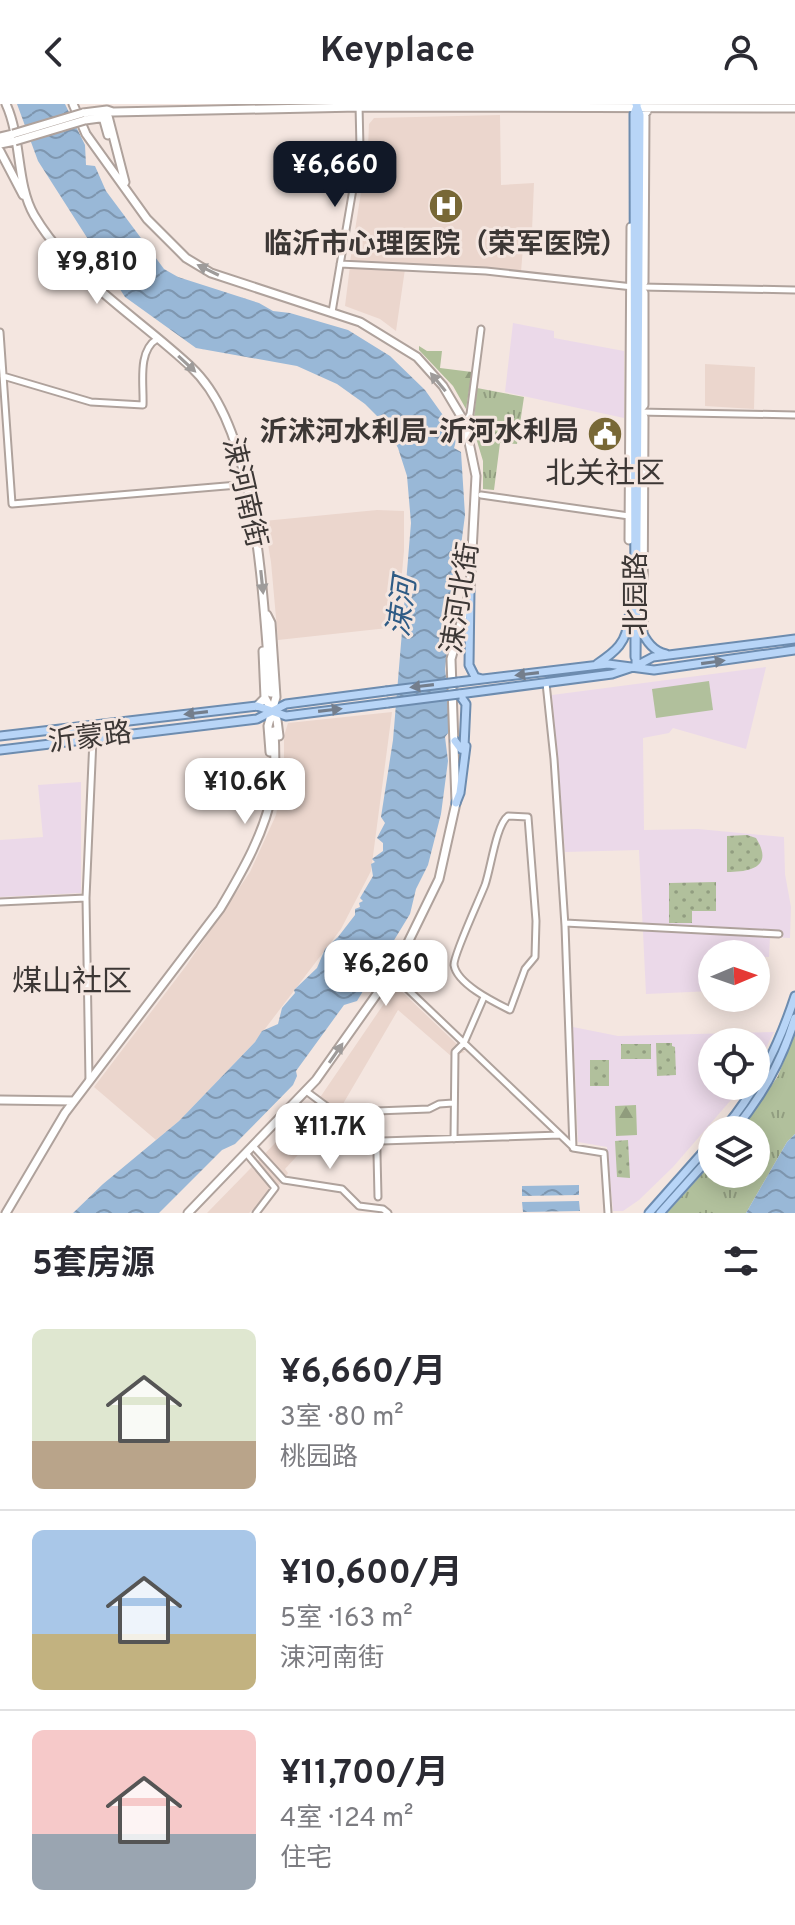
<!DOCTYPE html>
<html lang="zh">
<head>
<meta charset="utf-8">
<style>
  :root { --surface:#fff; --page:#f2f2f3; --text:#2b2b33; --muted:#7c7c81; --line:#e1e1e2; --accent:#111827 }
  body { margin:0; font-family:Overpass,"Noto Sans SC",sans-serif; background:var(--page); color:var(--text); height:100vh; display:flex; flex-direction:column; font-size:30px; white-space:nowrap }
  * { box-sizing:border-box; margin:0 }
  p { font-size:26px; color:var(--muted) }
  .icon { flex:none; width:44px; height:44px; fill:none; stroke:currentColor; stroke-width:2; stroke-linecap:round; stroke-linejoin:round }
  .map { position:relative; height:1109px; overflow:hidden }
  .details { display:flex; flex-direction:column; background:var(--surface); flex:1 }
  .details>* { flex:none }
  .needle { width:52px; rotate:88deg }
  .fabs { position:absolute; left:698px; top:836px; display:grid; gap:16px }
  .fabs a { display:grid; place-items:center; width:72px; height:72px; border-radius:50%; background:var(--surface); box-shadow:0 4px 20px #0003; font-size:40px }
  .price { position:absolute; translate:-50% -68px; padding:0 18px; border-radius:16px; background:#fff; color:#222; font-size:26px; line-height:52px; filter:drop-shadow(0 2px 4px #0008) }
  .price::after { content:''; position:absolute; left:50%; top:48px; width:24px; height:18px; margin-left:-12px; background:inherit; clip-path:polygon(0 0,100% 0,50% 100%) }
  .price.current { background:var(--accent); color:#fff }
  ul { padding:0; list-style:none }
  li { display:flex; align-items:center; gap:24px; height:200px; padding:0 32px }
  li+li { border-top:2px solid var(--line) }
  li span { display:grid; place-items:center; flex:none; width:224px; height:160px; border-radius:12px; color:#555 }
  li>.icon { margin-inline-start:auto }
  span .icon { width:96px; height:96px; fill:#fffc; stroke-width:1 }
  li b { font-size:34px }
  h2 { display:flex; justify-content:space-between; align-items:center; height:96px; padding:0 32px; font-size:34px }
  header { display:flex; justify-content:space-between; align-items:center; height:104px; padding:0 32px; background:var(--surface); font-size:36px; font-weight:700 }
  .map>svg:first-child { display:block }
  .built { fill:#ebd6cd }
  .education { fill:#ebd9e9 }
  .grass { fill:url(#grass-dots) }
  .forest { fill:url(#forest-firs) }
  .park { fill:url(#park-tufts) }
  .pitch { fill:#b1c09c }
  .water { fill:url(#water-waves) }
  .lines { fill:none; stroke-linecap:round; stroke-linejoin:round }
  .street-casing { stroke:#afa29c; stroke-width:9 }
  .secondary-casing { stroke:#afa29c; stroke-width:11 }
  .primary-casing { stroke:#6d8caf; stroke-width:11 }
  .street { stroke:#fff; stroke-width:5 }
  .secondary { stroke:#fff; stroke-width:7 }
  .primary { stroke:#b8d5f7; stroke-width:7 }
  .secondary-bridge-casing { stroke:#afa29c; stroke-width:11; stroke-linecap:butt }
  .primary-bridge-casing { stroke:#6d8caf; stroke-width:11; stroke-linecap:butt }
  .secondary-bridge { stroke:#fff; stroke-width:7 }
  .primary-bridge { stroke:#b8d5f7; stroke-width:7 }
  .oneway { fill:#9e9b9a }
  .oneway2 { fill:#747e8c }
  .labels { text-anchor:middle; dominant-baseline:central; stroke-width:6; stroke-linejoin:round; paint-order:stroke }
  .poi-label { font-size:28px; font-weight:bold; fill:#3c3735; stroke:#f4e6e0 }
  .street-label { font-size:28px; fill:#3c3735; stroke:#f4e6e0 }
  .neighbourhood-label { font-size:30px; fill:#3c3735; stroke:#f4e6e0 }
  .water-label { font-size:30px; font-style:italic; fill:#2e5b85; stroke:#f4e6e0 }
</style>
</head>
<body>
<header><svg class="icon" aria-label="back" viewBox="0 0 24 24"><path d="M15 5l-7 7 7 7"/></svg>Keyplace<svg class="icon" aria-label="person" viewBox="0 0 24 24"><circle cx="12" cy="8" r="4"/><path d="M4 21q1-7 8-7t8 7"/></svg></header>
<div class="map">
<svg width="795" height="1109" viewBox="0 0 795 1109">
  <defs>
    <pattern id="grass-dots" width="8" height="8" patternUnits="userSpaceOnUse" patternTransform="scale(2)"><rect width="8" height="8" fill="#b1c09c"/><path d="M2 2h.1M6 6h.1" fill="none" stroke="#919d80" stroke-width="1.8" stroke-linecap="round"/></pattern>
    <pattern id="forest-firs" width="22" height="20" patternUnits="userSpaceOnUse" patternTransform="scale(2)"><rect width="22" height="20" fill="#afbf98"/><path d="M5 1l3.5 6h-7zM16 11l3.5 6h-7z" fill="#909c7d"/></pattern>
    <pattern id="park-tufts" width="24" height="20" patternUnits="userSpaceOnUse" patternTransform="scale(2)"><rect width="24" height="20" fill="#b1c09c"/><path d="M3 7l-1-3M5 7V3M7 7l1-3M15 17l-1-3M17 17v-4M19 17l1-3" fill="none" stroke="#919d80"/></pattern>
    <pattern id="water-waves" width="16" height="10" patternUnits="userSpaceOnUse" patternTransform="scale(2)"><rect width="16" height="10" fill="#99b8d7"/><path d="M0 5q4-4 8 0t8 0" fill="none" stroke="#7e96af"/></pattern>
  </defs>
  <rect width="100%" height="100%" fill="#f4e6e0"/>
  <path class="built" d="M500 11 501 81 534 79 532 127 524 131 521 168 350 158 368 44 369 20 374 14Z
    M350 162 405 165 396 227 380 215 345 202Z
    M705 260 755 263 754 305 705 302Z
    M377 406 404 407V447L397 523 278 536 271 458 264 417Z
    M392 608 371 767 341 825 255 938 179 1017 156 1036 94 983 186 862 250 768 276 711 284 669V632L288 619Z
    M396 882 465 948 451 952 398 906 340 1005 285 1065 288 1069 284 1076 249 1109H207L321 992Z"/>
  <path class="education" d="M513 219 554 227V234L624 247V314L505 288Z
    M766 563 746 645 673 624 669 629 643 634 644 726 698 725 784 733 785 770 791 803 790 834 770 833 769 853H756V850H712V887L646 890 639 746 565 748 552 591Z
    M81 678V789L0 793V736L43 733 38 681Z
    M573 923 618 932 774 928 756 963V938H712V982H743L673 1063 639 1096 623 1107H613L607 1043 578 1038Z"/>
  <path class="grass" d="M747 731 756 734C774 763 751 768 727 768V732Z
    M716 778V807H692V819H669V779Z
    M656 939H672V942L675 943 676 971 657 972Z
    M621 940H651V955H621Z
    M590 956H609V982H590Z
    M628 1036 630 1074 617 1073 615 1037Z"/>
  <path class="forest" d="M419 242 427 247H442L440 264 472 268 466 305 453 282 419 246Z
    M636 1001 637 1031 616 1032 615 1002Z"/>
  <path class="park" d="M477 284 524 293 517 340 500 339 494 386 483 385V357L473 324Z
    M795 928V1030L787 1038 746 1109H667L712 1059V1070H756V1026H741L778 972Z"/>
  <path class="pitch" d="M709 577 713 606 656 614 652 585Z"/>
  <path class="water" d="M17 0H65L85 41 86 61 95 62 106 87 164 165 178 173 259 199 273 207 290 209 348 226 390 252 425 286 450 321 456 337 454 344 461 348 465 411 445 565 452 624 445 633 448 657 441 710 428 761 416 785 410 810 357 897 344 901 296 967 297 972 293 981 235 1040 222 1046 159 1109H73L103 1080 179 1017 255 938 262 927 278 920 282 904 295 889 294 886 317 864 325 845 338 833 355 811V805L360 803 359 799 363 797 360 794 373 772 371 760 375 758 372 755 383 747V739L377 734 385 719 381 713 393 636 411 419 407 372 398 344 384 319 365 300 337 280 297 262 196 244 125 193 38 57Z
    M795 1030V1109H746L787 1038Z
    M579 1081V1091L522 1092V1082Z
    M579 1097 580 1107 523 1108 522 1098Z"/>
  <g class="lines">
    <g class="street-casing">
      <path id="street" d="M340 160 486 167 633 183
        M641 183 795 186
        M332 208 360 44 359 1
        M0 228 12 400 238 381 245 378
        M3 272 91 298 143 301C144 281 137 247 157 235
        M638 308 795 311
        M465 319 470 310 481 225
        M481 391 629 412
        M546 579 554 655 565 822 573 1044 604 1049 608 1109
        M508 712 528 713 536 817 535 853 525 865 510 906C494 898 457 880 454 861 453 852 480 794 485 781 491 764 496 721 508 712Z
        M0 798 86 794
        M565 819 779 830
        M396 864 397 875 573 1043
        M464 939 484 893
        M89 977 86 794 93 635
        M306 987 353 1022 376 1023
        M454 1035 455 948 464 939
        M321 1039 560 1031
        M253 1042 284 1076 342 1085 359 1102 383 1105 388 1109
        M246 1049 275 1084 256 1109
        M378 1093 376 1007 429 1005 439 1000 453 999"/>
    </g>
    <g class="secondary-casing">
      <path id="secondary" d="M6 0C22 35 16 80 34 111 71 174 139 214 191 263 260 327 262 499 271 589
        M73 0 86 30 147 115 186 154 211 169 360 218 417 253 443 282 465 319 476 372 470 486 451 555 456 699 439 775 396 863 316 976 188 1109
        M83 9 107 6 113 8 359 3 795 4
        M108 12 125 78
        M103 13 108 31
        M85 16 107 13
        M0 33 13 30
        M0 40 15 37
        M0 47 23 91
        M629 436 631 123
        M267 511 271 519 276 593 268 622 270 648
        M643 528 644 313 638 308 644 301V189L640 183 644 178 645 10 649 4
        M265 594 277 616 279 632
        M257 602 265 594 263 547
        M0 996 74 997
        M6 1109 65 1009 220 805C242 768 266 727 273 684 276 665 275 645 274 627"/>
    </g>
    <g class="primary-casing">
      <path id="primary" d="M636 0 640 11 636 562
        M470 486 469 561 475 573 482 575
        M640 523C645 536 652 547 666 550
        M635 553 634 10 637 2
        M597 560C615 548 628 538 628 514
        M458 578 608 560 654 566 795 546
        M0 632 257 602 286 612 388 599
        M455 637 461 645 464 643 466 600 459 590 612 570 636 562 653 553 795 535
        M0 646 257 615 286 600 386 587
        M456 699 460 689 466 642
        M723 1026C757 987 779 941 795 892
        M734 1026C761 994 783 954 795 914
        M649 1109 712 1038
        M660 1109 712 1051"/>
    </g>
    <use href="#street" class="street"/>
    <use href="#secondary" class="secondary"/>
    <use href="#primary" class="primary"/>
    <g class="secondary-bridge-casing">
      <path id="secondary-bridge" d="M13 30 83 9
        M15 37 85 16"/>
    </g>
    <g class="primary-bridge-casing">
      <path id="primary-bridge" d="M386 587 458 578
        M388 599 459 590"/>
    </g>
    <use href="#secondary-bridge" class="secondary-bridge"/>
    <use href="#primary-bridge" class="primary-bridge"/>
  </g>
  <defs><path id="oneway-solid" d="M-6-.8H1V-3.2L6.5 0L1 3.2V.8H-6Z" transform="scale(2)"/></defs>
  <g class="oneway">
    <use href="#oneway-solid" transform="translate(208 166) rotate(-154)"/>
    <use href="#oneway-solid" transform="translate(187 260) rotate(43)"/>
    <use href="#oneway-solid" transform="translate(438 278) rotate(-129)"/>
    <use href="#oneway-solid" transform="translate(262 478) rotate(84)"/>
    <use href="#oneway-solid" transform="translate(336 949) rotate(-55)"/>
  </g>
  <g class="oneway2">
    <use href="#oneway-solid" transform="translate(713 558) rotate(-8)"/>
    <use href="#oneway-solid" transform="translate(527 570) rotate(173)"/>
    <use href="#oneway-solid" transform="translate(422 582) rotate(173)"/>
    <use href="#oneway-solid" transform="translate(330 606) rotate(-7)"/>
    <use href="#oneway-solid" transform="translate(196 609) rotate(173)"/>
  </g>
  <defs>
    <g id="hospital-disc" transform="scale(1.8)"><circle r="9.5" fill="#786836" stroke="#f4e6e0"/><path d="M-5-5h3v3.5h4V-5h3V5h-3V1.5h-4V5h-3Z" fill="#fff"/></g>
    <g id="civic-disc" transform="scale(1.8)"><circle r="9.5" fill="#786836" stroke="#f4e6e0"/><path d="M-.6-6.5H3V-4.5H.6V-3L4-1V1h2V6H-6V1h2V-1L-.6-3ZM-1.2 2.5V6h2.4V2.5Z" fill="#fff"/></g>
  </defs>
  <g fill-rule="evenodd">
    <use href="#hospital-disc" x="446" y="102"/>
    <use href="#civic-disc" x="605" y="330"/>
  </g>
  <g class="labels">
    <g class="poi-label">
      <text x="446" y="142">临沂市心理医院（荣军医院）</text>
      <text x="579" y="330" text-anchor="end">沂沭河水利局-沂河水利局</text>
    </g>
    <g class="street-label">
      <text transform="translate(243 389) rotate(77)">涑河南街</text>
      <text transform="translate(638 490) rotate(-90)">北园路</text>
      <text transform="translate(462 494) rotate(-81)">涑河北街</text>
      <text transform="translate(90 635) rotate(-7)">沂蒙路</text>
    </g>
    <g class="neighbourhood-label">
      <text x="605" y="371">北关社区</text>
      <text x="72" y="879">煤山社区</text>
    </g>
    <g class="water-label">
      <text transform="translate(404 503) rotate(-83)">涑河</text>
    </g>
  </g>
</svg>
<div class="fabs">
<a><svg class="needle" viewBox="-14 -14 28 28"><path d="M0-13l5 13h-10z" fill="#e53935"/><path d="M0 13l5-13h-10z" fill="#7c7c81"/></svg></a>
<a><svg class="icon" aria-label="locate" viewBox="0 0 24 24"><circle cx="12" cy="12" r="6"/><path d="M12 2v4M12 18v4M2 12h4M18 12h4"/></svg></a>
<a><svg class="icon" aria-label="layers" viewBox="0 0 24 24"><path d="M12 4l9 5-9 5-9-5zM3 14l9 5 9-5"/></svg></a>
</div>
<b class="price current" style="left:335px;top:105px">¥6,660</b>
<b class="price" style="left:97px;top:202px">¥9,810</b>
<b class="price" style="left:245px;top:722px">¥10.6K</b>
<b class="price" style="left:386px;top:904px">¥6,260</b>
<b class="price" style="left:330px;top:1067px">¥11.7K</b>
</div>
<section class="details">
<h2>5套房源<svg class="icon" aria-label="filters" viewBox="0 0 24 24"><path d="M4 7h16M4 17h16"/><circle cx="9" cy="7" r="2"/><circle cx="15" cy="17" r="2"/></svg></h2>
<ul>
<li><span style="background:linear-gradient(#dfe7d0 70%,#b9a48a 0)"><svg class="icon" aria-label="home" viewBox="0 0 24 24"><path d="M3 11l9-7 9 7M6 9v11h12V9"/></svg></span><div><b>¥6,660/月</b><p>3室 · 80 m²</p><p>桃园路</p></div></li>
<li><span style="background:linear-gradient(#a9c7e8 65%,#c2b280 0)"><svg class="icon" aria-label="home" viewBox="0 0 24 24"><path d="M3 11l9-7 9 7M6 9v11h12V9"/></svg></span><div><b>¥10,600/月</b><p>5室 · 163 m²</p><p>涑河南街</p></div></li>
<li><span style="background:linear-gradient(#f6c9c9 65%,#9aa5b1 0)"><svg class="icon" aria-label="home" viewBox="0 0 24 24"><path d="M3 11l9-7 9 7M6 9v11h12V9"/></svg></span><div><b>¥11,700/月</b><p>4室 · 124 m²</p><p>住宅</p></div></li>
</ul>
</section>
</body>
</html>
